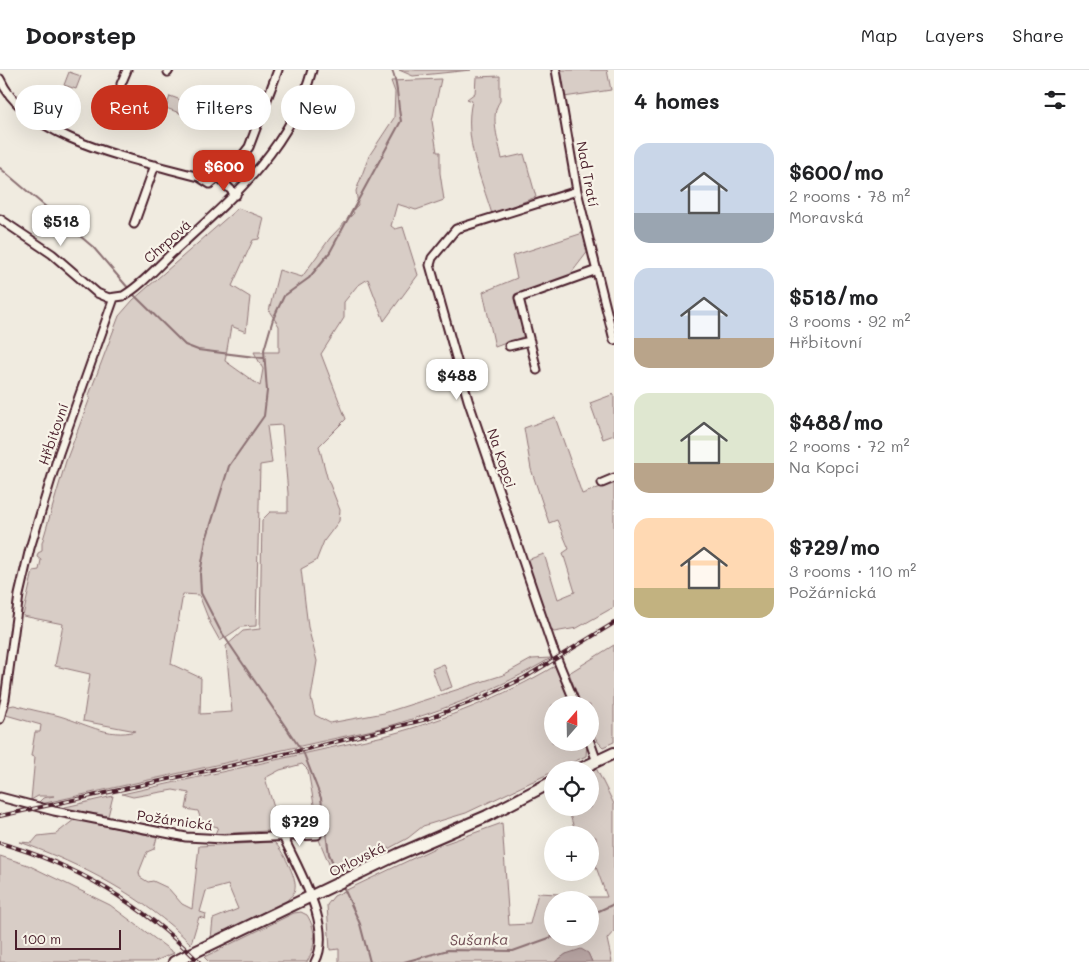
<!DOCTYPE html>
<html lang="en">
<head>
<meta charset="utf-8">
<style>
  :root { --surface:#fff; --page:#f6f6f6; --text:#202124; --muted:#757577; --line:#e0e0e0; --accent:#c8321e }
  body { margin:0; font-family:Mali,sans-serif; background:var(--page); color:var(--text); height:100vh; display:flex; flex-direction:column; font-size:19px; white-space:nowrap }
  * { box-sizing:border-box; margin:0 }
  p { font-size:16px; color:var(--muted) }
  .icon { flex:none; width:28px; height:28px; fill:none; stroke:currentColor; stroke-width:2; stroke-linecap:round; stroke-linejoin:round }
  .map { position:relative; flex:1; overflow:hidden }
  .sheet { display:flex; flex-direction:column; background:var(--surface); width:475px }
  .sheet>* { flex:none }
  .banner { position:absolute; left:15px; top:15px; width:475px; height:45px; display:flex; gap:10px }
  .needle { width:32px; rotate:20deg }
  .buttons { position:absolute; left:544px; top:626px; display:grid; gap:10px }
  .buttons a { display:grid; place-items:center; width:55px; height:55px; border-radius:50%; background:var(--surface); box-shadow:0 5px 20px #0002; font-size:25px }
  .scale { position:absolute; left:15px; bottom:12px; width:106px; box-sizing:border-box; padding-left:5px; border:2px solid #4a1f2b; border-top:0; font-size:14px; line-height:18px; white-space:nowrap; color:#4a1f2b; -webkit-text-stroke:4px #f7f3e8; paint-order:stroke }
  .price { position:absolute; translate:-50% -42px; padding:0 11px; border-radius:10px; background:#fff; color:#222; font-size:16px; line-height:32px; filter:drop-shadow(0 1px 2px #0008) }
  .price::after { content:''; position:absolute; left:50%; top:30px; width:15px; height:11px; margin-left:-8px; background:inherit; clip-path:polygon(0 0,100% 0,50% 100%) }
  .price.active { background:var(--accent); color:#fff }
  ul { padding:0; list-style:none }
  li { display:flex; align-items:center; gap:15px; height:125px; padding:0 20px }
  li span { display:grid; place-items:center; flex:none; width:140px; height:100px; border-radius:15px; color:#555 }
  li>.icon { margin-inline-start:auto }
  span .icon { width:60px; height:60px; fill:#fffc; stroke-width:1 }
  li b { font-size:21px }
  h2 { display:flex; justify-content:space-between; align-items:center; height:60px; padding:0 20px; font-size:21px }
  .pill { padding:0 18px; border-radius:22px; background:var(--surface); box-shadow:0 5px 20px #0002; font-size:18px; line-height:45px }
  .pill.active { background:var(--accent); color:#fff }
  header { display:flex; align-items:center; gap:30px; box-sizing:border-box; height:70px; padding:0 25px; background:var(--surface); border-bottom:1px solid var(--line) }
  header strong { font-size:24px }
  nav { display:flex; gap:28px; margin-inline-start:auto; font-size:18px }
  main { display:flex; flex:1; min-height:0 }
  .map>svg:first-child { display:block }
  .green { fill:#d8cdc6; stroke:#917678; fill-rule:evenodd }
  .water { fill:#b7a4a2; stroke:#8b6f72 }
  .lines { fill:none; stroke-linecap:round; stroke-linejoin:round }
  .stream { stroke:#8b6f72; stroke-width:2 }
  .minor-casing { stroke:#4a1f2b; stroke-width:11 }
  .secondary-casing { stroke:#4a1f2b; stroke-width:14 }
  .minor { stroke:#f7f3e8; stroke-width:7 }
  .secondary { stroke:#f7f3e8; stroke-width:10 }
  .rail-casing { stroke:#4a1f2b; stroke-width:4 }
  .rail { stroke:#f7f3e8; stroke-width:2; stroke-dasharray:5.5; stroke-linecap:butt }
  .labels { text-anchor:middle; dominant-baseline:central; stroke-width:4.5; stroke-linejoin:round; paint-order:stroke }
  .street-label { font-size:14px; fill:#4a1f2b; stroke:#f7f3e8 }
  .water-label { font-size:15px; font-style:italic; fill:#704e55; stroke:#f7f3e8 }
</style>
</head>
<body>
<header>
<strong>Doorstep</strong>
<nav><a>Map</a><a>Layers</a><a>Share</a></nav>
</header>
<main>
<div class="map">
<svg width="614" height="892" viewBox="0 0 614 892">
  <rect width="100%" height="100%" fill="#f0ebe0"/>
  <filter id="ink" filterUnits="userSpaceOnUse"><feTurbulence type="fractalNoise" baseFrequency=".02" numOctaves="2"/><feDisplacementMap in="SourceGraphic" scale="10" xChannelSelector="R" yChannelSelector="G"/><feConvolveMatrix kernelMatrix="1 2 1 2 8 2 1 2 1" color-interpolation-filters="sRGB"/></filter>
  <g filter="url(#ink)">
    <path class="green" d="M399 0H471L413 6Z
      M561 0H607L611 20 564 27Z
      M69 2 81 6 76 19 64 15Z
      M500 6V31C489 46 499 72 502 89L524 84 536 127 492 144C481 108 463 68 472 31L467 29 475 23 476 7Z
      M441 9 432 51 437 82H440V103L444 130 416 140 397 134 391 156 395 159 403 157 418 205 384 251 368 209 357 216 344 232V248L321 284 346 349 319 376 327 407 340 440 339 451 324 471 316 491 301 499 308 557 317 591 311 628 315 645 330 653 384 643 503 605 532 589 551 588C499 619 444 640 386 657L41 734 39 732 43 728 54 726H38L31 730 35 687 31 686 35 662H40L41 655 6 645 9 636 14 635C28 639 42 642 56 645 83 652 108 669 136 661L83 651 90 604 55 596 63 554 23 546 33 501 39 500 41 490 37 487 38 483 42 481V473L66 391 90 328 89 325 119 246 133 230 238 138 264 148 259 169 253 170 232 216 250 227 246 262 231 256 225 291 260 316 263 299 254 282H279V256L269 241 279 200 302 207 330 168 354 143 352 140 358 135 356 121 369 86 394 48 395 22 391 11ZM282 355 288 423V442H270L262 450 260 559 243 561 226 576 232 642 200 644 201 608 171 594 183 524 199 525 210 553 220 571 241 557 256 556 260 395 272 393 267 356Z
      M208 23 221 26 217 39 203 34Z
      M170 26 189 33 185 45 166 38Z
      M583 163 589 180 569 206 516 225 525 266 495 277 483 222 517 208 512 186Z
      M614 324V365L603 369 590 333Z
      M555 347 582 424 614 412V537L577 558 554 562 551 560 527 490 544 484 558 529 575 522 563 483 569 479 557 450 549 453 531 399 524 358Z
      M614 575V672L603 677C590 665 590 653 590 635H581L569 603Z
      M444 594 452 617 440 621 432 599Z
      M555 596 572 635H552V672L587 673 586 686 466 743 423 756 408 768 335 808 317 765V752L308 700 302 694 280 700 265 708 282 764 267 761 215 764 218 757 202 753 198 741 186 739 189 723 173 720 133 727 122 724 388 665C447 649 502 627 555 596Z
      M596 698 614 734V861L607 869 612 892H592L588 883 566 884 555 892H339V879L330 880 327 835 334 826 441 775 502 753 509 855 530 854 538 823 559 824 568 830H552V868H590V830H582L587 827H607L596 797V767L576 765 568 738H590V701Z
      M113 726 108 746 61 738Z
      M75 749 157 767 154 779 147 782 139 802 140 807 148 812 153 811 168 818 182 834 192 839 199 776 274 772C282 779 297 808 295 818 295 824 290 827 286 831L211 868 213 849 238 839 228 815 206 821 200 842 206 844 205 849 199 847 191 874C143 826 83 795 20 772L32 773 38 766 56 764Z
      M0 786 28 795 110 835 174 883 153 892H0Z
      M301 842 307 845C317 861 316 876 307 892H209L204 887 294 843Z"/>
    <path class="water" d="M581 879 588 883 592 892H555L566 884Z"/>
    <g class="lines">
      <path class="stream" d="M0 98 93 177 129 219
        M132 223 185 275 198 280 263 288
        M339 807 329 784 321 728 304 684 220 560 201 523 200 504 206 470 229 396 264 346 267 321 264 280 273 249 284 226 309 208 330 182 401 51C397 34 399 16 392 0
        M342 814 360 854 370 892
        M590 845 614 834
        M404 892 448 880 513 881 552 867"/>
      <g class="minor-casing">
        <path id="minor" d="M556 0 577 121 614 270
          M168 2 169 0
          M0 9C28 71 138 90 199 107L210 114 238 91 249 77 278 0
          M121 14 127 0
          M218 107 236 125
          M0 149 52 184 97 223 109 228 123 226C141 216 157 197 172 183 230 130 291 79 312 0
          M134 154 155 95
          M509 276 530 271
          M537 300 519 228 597 200
          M602 413 614 408
          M576 635 553 579 468 330 430 195 432 188 456 159 577 121
          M0 649 5 629 19 525 30 478 59 383 114 228
          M590 672 597 692
          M0 727 54 741 186 767 224 769 317 765
          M283 766C298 800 334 857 315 892"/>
      </g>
      <g class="secondary-casing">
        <path id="secondary" d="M578 700 614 683
          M174 892 399 784 487 746 552 712"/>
      </g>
      <use href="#minor" class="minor"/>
      <use href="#secondary" class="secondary"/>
      <g class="rail-casing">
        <path id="rail" d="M0 746 307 679 427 649 484 627 524 608 614 553
          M0 773C78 795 143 835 199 892"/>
      </g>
      <use href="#rail" class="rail"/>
    </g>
  </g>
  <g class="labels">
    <g class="street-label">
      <text transform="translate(588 104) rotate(79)">Nad Tratí</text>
      <text transform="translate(167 171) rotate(-42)">Chrpová</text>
      <text transform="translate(53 364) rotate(-71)">Hřbitovní</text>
      <text transform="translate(502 388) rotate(71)">Na Kopci</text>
      <text transform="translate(175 750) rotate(8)">Požárnická</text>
      <text transform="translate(357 789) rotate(-26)">Orlovská</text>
    </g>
    <g class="water-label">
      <text transform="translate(479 869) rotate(-1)">Sušanka</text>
    </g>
  </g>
</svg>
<div class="buttons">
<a><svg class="needle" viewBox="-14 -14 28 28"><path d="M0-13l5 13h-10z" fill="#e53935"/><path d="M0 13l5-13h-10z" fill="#757577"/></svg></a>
<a><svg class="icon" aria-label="locate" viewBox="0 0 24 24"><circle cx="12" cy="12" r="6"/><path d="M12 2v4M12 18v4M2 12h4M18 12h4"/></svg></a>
<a>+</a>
<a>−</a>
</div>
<div class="scale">100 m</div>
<b class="price active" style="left:224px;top:122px">$600</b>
<b class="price" style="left:61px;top:177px">$518</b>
<b class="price" style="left:457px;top:331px">$488</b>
<b class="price" style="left:300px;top:777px">$729</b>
<div class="banner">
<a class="pill">Buy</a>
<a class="pill active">Rent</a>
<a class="pill">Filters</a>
<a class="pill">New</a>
</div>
</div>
<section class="sheet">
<h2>4 homes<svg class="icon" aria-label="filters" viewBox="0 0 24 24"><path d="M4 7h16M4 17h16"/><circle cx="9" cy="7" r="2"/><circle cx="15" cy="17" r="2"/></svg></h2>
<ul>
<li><span style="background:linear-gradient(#c9d6e8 70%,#9aa5b1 0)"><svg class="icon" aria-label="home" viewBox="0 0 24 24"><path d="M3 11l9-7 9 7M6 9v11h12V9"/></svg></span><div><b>$600/mo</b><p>2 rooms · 78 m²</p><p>Moravská</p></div></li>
<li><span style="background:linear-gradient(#c9d6e8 70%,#b9a48a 0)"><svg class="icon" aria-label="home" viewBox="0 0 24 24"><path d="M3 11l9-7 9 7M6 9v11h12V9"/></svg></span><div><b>$518/mo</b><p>3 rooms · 92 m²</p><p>Hřbitovní</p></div></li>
<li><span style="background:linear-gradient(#dfe7d0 70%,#b9a48a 0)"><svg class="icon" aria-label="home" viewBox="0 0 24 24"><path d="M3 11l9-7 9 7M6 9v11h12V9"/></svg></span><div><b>$488/mo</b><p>2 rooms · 72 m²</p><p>Na Kopci</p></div></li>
<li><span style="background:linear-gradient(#ffd9b3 70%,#c2b280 0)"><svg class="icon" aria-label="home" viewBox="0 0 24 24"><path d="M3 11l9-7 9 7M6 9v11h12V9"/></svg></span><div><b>$729/mo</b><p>3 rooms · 110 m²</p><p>Požárnická</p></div></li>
</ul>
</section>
</main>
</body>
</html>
